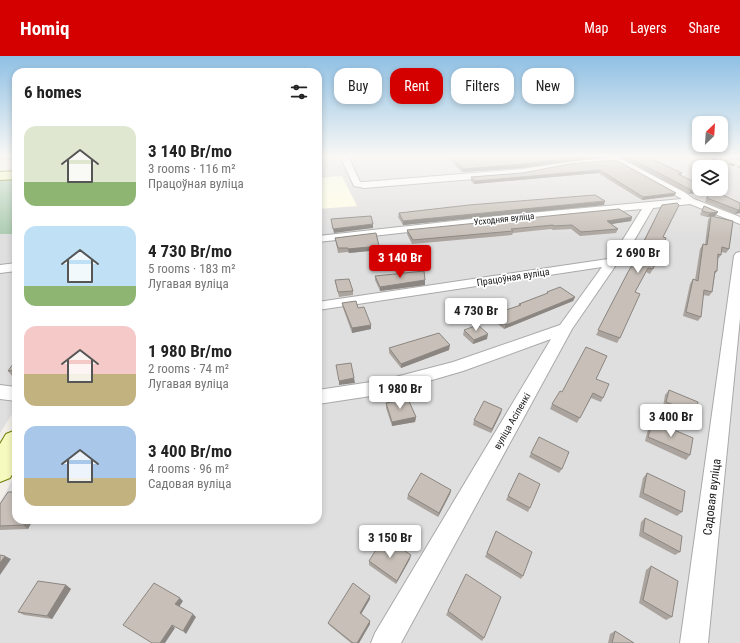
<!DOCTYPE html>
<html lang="en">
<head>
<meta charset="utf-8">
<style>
  :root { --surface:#fff; --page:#f6f6f6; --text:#222; --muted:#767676; --accent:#d40000 }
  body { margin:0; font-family:"Roboto Condensed",sans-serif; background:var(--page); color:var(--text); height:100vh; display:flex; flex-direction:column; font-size:15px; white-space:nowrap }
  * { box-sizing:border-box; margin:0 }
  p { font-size:13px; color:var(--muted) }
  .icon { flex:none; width:22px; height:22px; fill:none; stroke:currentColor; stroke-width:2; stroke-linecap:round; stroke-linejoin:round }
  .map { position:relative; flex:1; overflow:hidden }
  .details { position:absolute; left:12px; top:12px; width:310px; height:456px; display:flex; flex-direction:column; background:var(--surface); border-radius:12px; box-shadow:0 2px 6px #0003 }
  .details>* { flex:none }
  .hud { position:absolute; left:334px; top:12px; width:346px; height:36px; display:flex; gap:8px }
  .needle { width:26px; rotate:25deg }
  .controls { position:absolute; left:692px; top:60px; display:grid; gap:8px }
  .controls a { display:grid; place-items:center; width:36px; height:36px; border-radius:8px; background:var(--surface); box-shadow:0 2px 6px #0003; font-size:20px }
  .price { position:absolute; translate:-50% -34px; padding:0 9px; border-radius:4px; background:#fff; color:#222; font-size:13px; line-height:26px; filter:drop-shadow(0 1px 2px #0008) }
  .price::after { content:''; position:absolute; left:50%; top:24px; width:12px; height:9px; margin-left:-6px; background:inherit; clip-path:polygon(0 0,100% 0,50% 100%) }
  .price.current { background:var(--accent); color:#fff }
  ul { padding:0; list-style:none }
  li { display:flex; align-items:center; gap:12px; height:100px; padding:0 12px }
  li span { display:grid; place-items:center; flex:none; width:112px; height:80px; border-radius:12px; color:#555 }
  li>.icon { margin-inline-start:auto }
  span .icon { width:48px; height:48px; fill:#fffc; stroke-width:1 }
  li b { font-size:17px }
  h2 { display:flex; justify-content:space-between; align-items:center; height:48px; padding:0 12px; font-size:17px }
  .pill { padding:0 14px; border-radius:12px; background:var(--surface); box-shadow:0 2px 6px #0003; font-size:14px; line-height:36px }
  .pill.current { background:var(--accent); color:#fff }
  header { display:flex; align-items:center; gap:24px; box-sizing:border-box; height:56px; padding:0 20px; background:var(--accent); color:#fff }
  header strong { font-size:19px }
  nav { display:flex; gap:22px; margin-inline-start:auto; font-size:14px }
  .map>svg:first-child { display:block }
  .residential { fill:#e0dfdf; fill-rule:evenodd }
  .education { fill:#ffffe5 }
  .cemetery { fill:#aacbaf }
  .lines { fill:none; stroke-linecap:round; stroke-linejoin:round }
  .street-casing { stroke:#a9a9a9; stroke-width:2 }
  .secondary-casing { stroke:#707d05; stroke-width:2 }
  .path { stroke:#fa8072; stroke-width:2; stroke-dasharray:1.5 1.5; stroke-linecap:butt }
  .street { fill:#fff; fill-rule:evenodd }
  .secondary { fill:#f7fabf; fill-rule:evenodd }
  .rail-casing { stroke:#707070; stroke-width:2.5 }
  .rail { stroke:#fff; stroke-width:1.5; stroke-dasharray:5; stroke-linecap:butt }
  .wall { fill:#aba49e }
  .shaded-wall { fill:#8b8681 }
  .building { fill:#c7bfb8; stroke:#8b8681 }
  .labels { text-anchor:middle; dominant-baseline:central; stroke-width:3.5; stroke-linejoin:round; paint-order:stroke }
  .far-street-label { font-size:9px; fill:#222; stroke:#fff }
  .street-label { font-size:10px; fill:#222; stroke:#fff }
  .near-street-label { font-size:12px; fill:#222; stroke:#fff }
</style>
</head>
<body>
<header>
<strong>Homiq</strong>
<nav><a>Map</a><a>Layers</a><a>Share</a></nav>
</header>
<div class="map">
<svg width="740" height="587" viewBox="0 0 740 587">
  <rect width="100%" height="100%" fill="#f2efe9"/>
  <path class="residential" d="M330 100H698L740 114V587H0V446L16 418V464H318V101ZM699 111H721V133H699Z
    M0 178H16V352L0 377Z"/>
  <path class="education" d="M342 120 357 150 318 153V122Z"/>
  <path class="cemetery" d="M16 122V178H0V123Z"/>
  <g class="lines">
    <g class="street-casing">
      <path id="street" d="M340 100H348L360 126H364L522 113 568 106 607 102 606 100H616L684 136 694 143 740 161V168L690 148 653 152 628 195 616 209 572 273 401 587H371L375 577 551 283 463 315 384 338 318 348V334L384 324 453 306 560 269 602 211 318 254V246L608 203 617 193 642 153 508 165 318 186V180L508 159 682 143 615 106 568 110 522 119 364 132 354 130Z
        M729 100H740V103L730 102Z
        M740 196V262L708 587H680L734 200 736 197Z
        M16 207V215L0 217V209Z
        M0 329 16 331V345L0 343Z"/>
    </g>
    <g class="secondary-casing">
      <path id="secondary" d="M16 115V123L0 124V116Z
        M16 374V412L10 422 0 426V388L6 378Z"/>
    </g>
    <path class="path" d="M12 167 16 163"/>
    <use href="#street" class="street"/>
    <use href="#secondary" class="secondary"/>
    <g class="rail-casing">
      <path id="rail" d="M706 100 740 111"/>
    </g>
    <use href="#rail" class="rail"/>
  </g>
  <path class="wall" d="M0 100H16V103L0 104Z
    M446 100H605V101L522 112 462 116Z
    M618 100H645L682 117 681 119 699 133H707L705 136 689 138Z
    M616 104 674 140 642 144 598 117 474 128 471 125V121L523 117Z
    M710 133 740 147V157L735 158 705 146 708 137Z
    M469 149H604L403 169 398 161 399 157 468 150Z
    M662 149 663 181 653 213 650 218 646 216 635 236 620 282 617 287 596 279 628 216 641 195H639Z
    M704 150 718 156 715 160H712L729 193 726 197 721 196V199L718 203 717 215 715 218 712 236 709 240 703 239 701 261 698 265 683 260 690 228 693 223 695 224 700 193 703 188 705 189 708 164 710 160 707 161 700 159Z
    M632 161 631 165 611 168 618 173 616 177 580 180 571 173 553 174 551 173 513 177 512 179 412 188 407 178V174Z
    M335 182 379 194 349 197 348 196 338 197Z
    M375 220 425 224V229L380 235 375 224Z
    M335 224 353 235V239L339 241 336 229Z
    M547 236 575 241 573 245 504 273 492 263 494 258 518 250 519 248 546 238Z
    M342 247 358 252 371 273 352 277 343 252Z
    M464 274 487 283 473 288 463 279Z
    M389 292 449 294 401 312 389 297Z
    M16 304V319L12 320 8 315Z
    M596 323 603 342 601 346 591 342 577 367 550 353 552 348 562 336Z
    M669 334 696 358 692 363 663 351 665 339Z
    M386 347 416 361 415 366 392 370 386 352Z
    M501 357 491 377 473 369 474 364Z
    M653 365 690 399 686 404 645 385 649 369Z
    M539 381 562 413 559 417 529 401Z
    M519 417 530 452 528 456 506 444Z
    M647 417 682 456 677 460 639 441 643 422Z
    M451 434 450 438 438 461 407 443 408 439Z
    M0 448 33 464 28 473 0 474Z
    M645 462 680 496 675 499 639 480 641 466Z
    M496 475 523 520 521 523 485 501Z
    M410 503 396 528 369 509V505Z
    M651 510 672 561 666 564 639 547 646 514Z
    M466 518 484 582 482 585 446 559Z
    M66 529 71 533 52 563 24 559 18 556Z
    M370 543 361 558 370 568 359 587H351L329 569 328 567Z
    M615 575 634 587H608L610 578Z"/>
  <path class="shaded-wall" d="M588 100H605V101L522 112 462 116 463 113Z
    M600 114 598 117 474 128 475 125Z
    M701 133H707L705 136 689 138 691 134Z
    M676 137 674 140 642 144 643 141Z
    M605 145 604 149 403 169V165Z
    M740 153V157L735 158 738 154Z
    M718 156 715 160 707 161 710 157Z
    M632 161 631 165 605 169 607 165Z
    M373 168V172L334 177 333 173Z
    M379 190V194L349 197 348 193Z
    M425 224V229L380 235V231Z
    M575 241 573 245 504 273 506 269Z
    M371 269V273L352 277V272Z
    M488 278 487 283 473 288 474 284Z
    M450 289 449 294 401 312V308Z
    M354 322 355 327 339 329V325Z
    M502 353 501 357 491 377 492 373Z
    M416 361 415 366 392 370V366Z
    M451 434 450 438 438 461 439 457Z
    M25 464H33L28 473 23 469Z
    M411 499 410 503 396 528 397 525Z
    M5 500 11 503 0 519V507Z
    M66 529 71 533 52 563 47 560Z
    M370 540V543L360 560V557Z
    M180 542 183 545 179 551 175 548Z
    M193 558 196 561 186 578 183 575Z
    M370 565V568L359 587H357Z
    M172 569 175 572 165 587H160Z"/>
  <path class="building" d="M0 100H15L0 101Z
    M450 100H588L523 108 463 113Z
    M626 100H645L682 117 678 118 699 128V133H701L691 134Z
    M616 104 676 137 643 141 600 114 475 125 471 121 523 117 569 108Z
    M710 133 740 147V153L738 154 707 142Z
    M595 139 605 145 403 165 399 157 469 149Z
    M677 147 679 149 663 181 666 182 653 213 648 212 635 236 640 238 620 282 598 274 628 216 643 191H641L662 149Z
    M704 150 718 156 710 157 702 155Z
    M619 153 632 161 607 165 618 173 581 176 572 169 554 170 553 169 511 173 513 175 413 184 407 174Z
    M371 160 373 168 333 173 331 163Z
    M711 160 733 165 729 193 722 191 721 199 718 198 717 215H715L712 236 704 234 701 261 686 256 693 223 698 225 703 188 707 189Z
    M376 177 379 190 348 193V192H338L335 182Z
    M424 215 425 224 380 231 375 220Z
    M349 223 353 235 338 236 335 224Z
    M560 231 575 241 506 269 494 258 521 249 519 248 548 237 547 236Z
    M356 245 358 252 364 251 371 269 352 272 342 247Z
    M478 269 488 278 474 284 464 274Z
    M439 277 450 289 401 308 389 292Z
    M586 291 607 300 596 323 609 328 603 342 593 337 580 362 552 348 560 335 562 336Z
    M16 304V314L8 315Z
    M351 307 354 322 339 325 336 309Z
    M669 334 698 346 696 358 666 346Z
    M408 343 416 361 392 366 386 347Z
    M484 345 502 353 492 373 474 364Z
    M653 365 693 382 690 399 648 381Z
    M539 381 569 396 562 413 531 397Z
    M421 417 451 434 439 457 408 439Z
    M519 417 540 428 530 452 508 440Z
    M647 417 685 435 682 456 643 437Z
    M8 436H16V464H25L23 469 0 470V448Z
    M645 462 682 480 680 496 643 476Z
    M496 475 532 496 523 520 487 497Z
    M384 481 411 499 397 525 369 505Z
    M0 499 5 500 0 507Z
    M651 510 678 525 672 561 643 544Z
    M466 518 501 541 484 582 448 555Z
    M38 525 66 529 47 560 18 556Z
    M154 527 180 542 175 548 193 558 183 575 172 569 160 587H152L123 569Z
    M353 527 370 540 360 557 370 565 357 587H353L328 567Z
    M615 575 634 587H612Z"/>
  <linearGradient id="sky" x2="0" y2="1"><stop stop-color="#8fc0e4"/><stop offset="0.55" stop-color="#f9f8f5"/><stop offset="1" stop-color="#f9f8f5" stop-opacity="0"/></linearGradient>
  <rect width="740" height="182" fill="url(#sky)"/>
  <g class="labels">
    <g class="far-street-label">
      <text transform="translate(504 163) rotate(-6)">Усходняя вуліца</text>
    </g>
    <g class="street-label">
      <text transform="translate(513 221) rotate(-9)">Працоўная вуліца</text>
      <text transform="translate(512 365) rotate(-60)">вуліца Асіпенкі</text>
    </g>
    <g class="near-street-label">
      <text transform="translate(712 441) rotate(-83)">Садовая вуліца</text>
    </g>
  </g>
</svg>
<div class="controls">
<a><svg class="needle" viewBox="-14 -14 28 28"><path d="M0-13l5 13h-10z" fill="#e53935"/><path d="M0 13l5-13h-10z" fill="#767676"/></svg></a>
<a><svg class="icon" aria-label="layers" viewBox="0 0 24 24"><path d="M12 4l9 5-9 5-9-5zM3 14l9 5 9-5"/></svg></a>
</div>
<b class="price" style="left:638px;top:218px">2 690 Br</b>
<b class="price current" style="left:400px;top:223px">3 140 Br</b>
<b class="price" style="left:476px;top:276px">4 730 Br</b>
<b class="price" style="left:400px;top:354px">1 980 Br</b>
<b class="price" style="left:671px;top:382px">3 400 Br</b>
<b class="price" style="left:390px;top:503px">3 150 Br</b>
<div class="hud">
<a class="pill">Buy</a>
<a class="pill current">Rent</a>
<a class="pill">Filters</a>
<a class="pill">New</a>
</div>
<section class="details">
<h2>6 homes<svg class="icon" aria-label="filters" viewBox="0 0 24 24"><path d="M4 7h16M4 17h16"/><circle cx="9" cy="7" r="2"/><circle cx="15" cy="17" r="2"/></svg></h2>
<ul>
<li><span style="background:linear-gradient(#dfe7d0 70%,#8fb573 0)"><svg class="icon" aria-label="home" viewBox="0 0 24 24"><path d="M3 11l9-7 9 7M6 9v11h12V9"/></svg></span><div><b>3 140 Br/mo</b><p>3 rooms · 116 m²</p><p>Працоўная вуліца</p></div></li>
<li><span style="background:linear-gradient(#bfe0f5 75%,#8fb573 0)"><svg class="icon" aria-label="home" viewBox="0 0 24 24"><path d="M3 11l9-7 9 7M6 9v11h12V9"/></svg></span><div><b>4 730 Br/mo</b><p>5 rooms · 183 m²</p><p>Лугавая вуліца</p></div></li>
<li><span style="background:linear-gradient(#f6c9c9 60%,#c2b280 0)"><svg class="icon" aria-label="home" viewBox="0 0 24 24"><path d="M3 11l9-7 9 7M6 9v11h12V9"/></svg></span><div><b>1 980 Br/mo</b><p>2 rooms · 74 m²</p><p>Лугавая вуліца</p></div></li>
<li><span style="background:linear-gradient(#a9c7e8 65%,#c2b280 0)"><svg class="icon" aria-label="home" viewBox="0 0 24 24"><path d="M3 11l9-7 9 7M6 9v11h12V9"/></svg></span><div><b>3 400 Br/mo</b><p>4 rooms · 96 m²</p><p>Садовая вуліца</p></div></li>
</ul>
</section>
</div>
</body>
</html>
